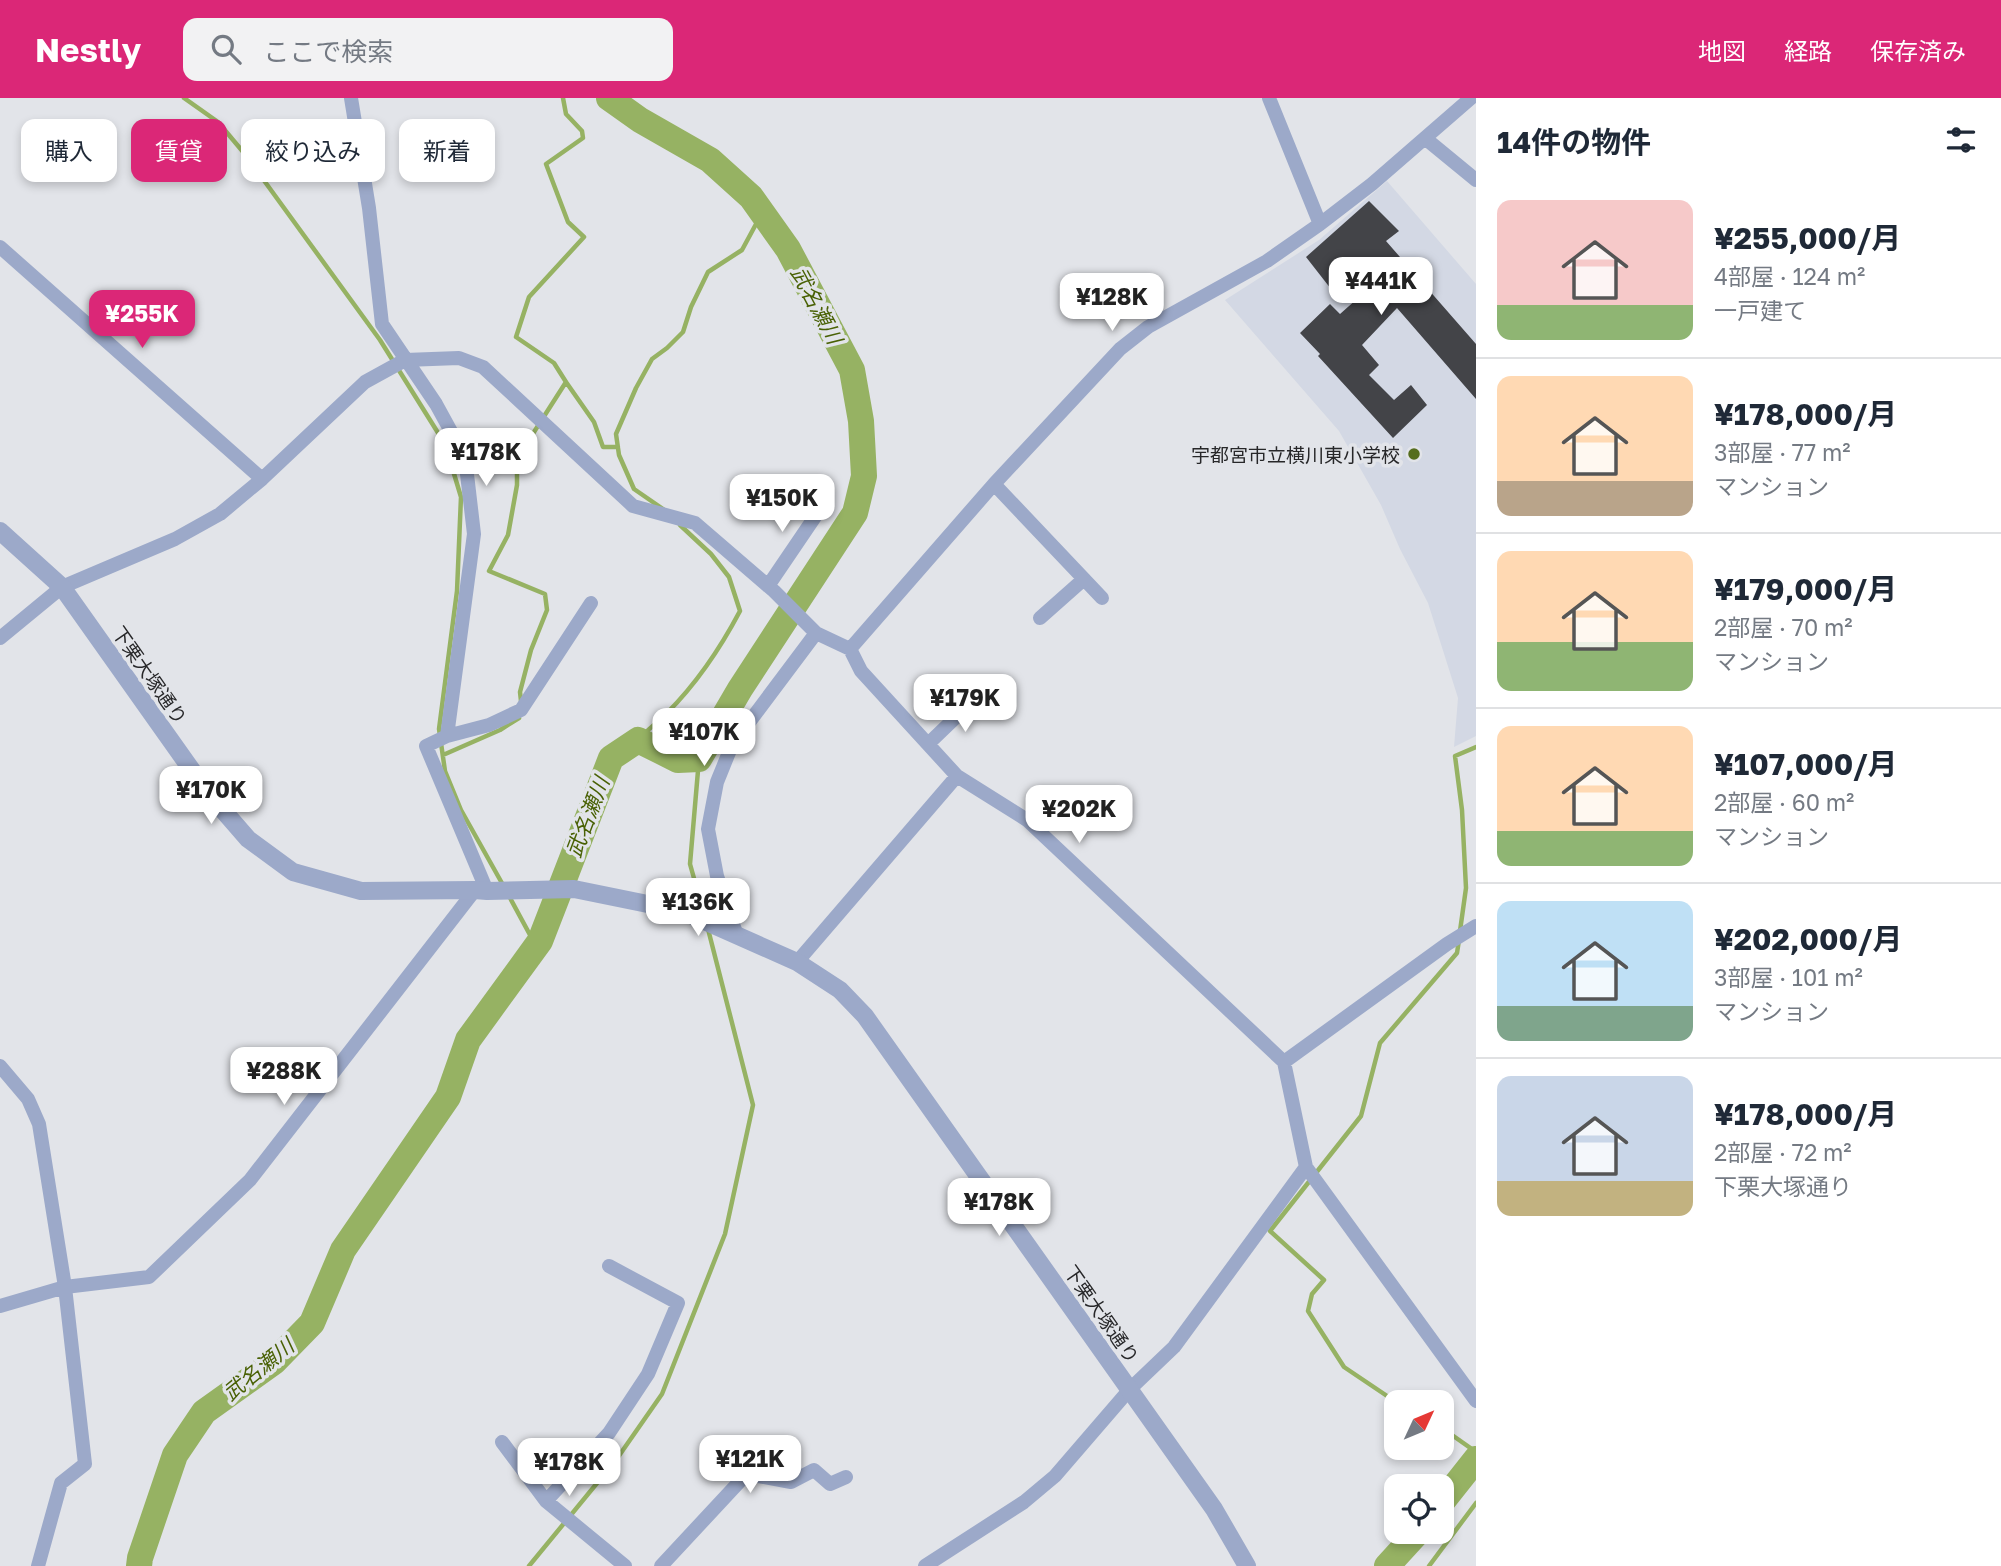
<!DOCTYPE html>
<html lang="ja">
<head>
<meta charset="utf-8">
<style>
  :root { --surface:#fff; --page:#f2f2f3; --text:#1f2937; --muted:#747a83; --line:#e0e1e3; --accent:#db2777 }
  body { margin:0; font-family:"Golos Text","Noto Sans JP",sans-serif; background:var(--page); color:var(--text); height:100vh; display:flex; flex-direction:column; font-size:26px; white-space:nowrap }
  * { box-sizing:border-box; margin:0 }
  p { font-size:23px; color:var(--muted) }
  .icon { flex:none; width:38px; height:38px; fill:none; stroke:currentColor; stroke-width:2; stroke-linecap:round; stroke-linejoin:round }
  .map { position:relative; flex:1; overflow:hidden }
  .details { display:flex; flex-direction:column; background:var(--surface); width:525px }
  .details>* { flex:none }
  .banner { position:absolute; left:21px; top:21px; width:665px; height:63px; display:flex; gap:14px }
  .needle { width:46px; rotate:46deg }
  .tools { position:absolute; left:1384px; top:1292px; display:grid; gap:14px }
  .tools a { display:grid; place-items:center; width:70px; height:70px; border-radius:14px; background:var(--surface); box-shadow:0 4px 10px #0003; font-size:35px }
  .price { position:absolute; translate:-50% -60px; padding:0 16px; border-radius:14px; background:#fff; color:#222; font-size:23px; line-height:46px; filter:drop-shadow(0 2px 4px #0008) }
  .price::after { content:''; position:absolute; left:50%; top:42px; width:21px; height:16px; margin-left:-10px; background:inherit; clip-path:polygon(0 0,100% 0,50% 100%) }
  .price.current { background:var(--accent); color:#fff }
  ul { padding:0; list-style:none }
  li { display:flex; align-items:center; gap:21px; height:175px; padding:0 21px }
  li+li { border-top:2px solid var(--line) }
  li span { display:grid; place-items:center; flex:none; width:196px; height:140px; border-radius:14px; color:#555 }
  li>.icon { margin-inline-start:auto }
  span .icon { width:84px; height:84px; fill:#fffc; stroke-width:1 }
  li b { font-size:30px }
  h2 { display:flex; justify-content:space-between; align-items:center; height:84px; padding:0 21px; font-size:30px }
  .pill { padding:0 24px; border-radius:14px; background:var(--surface); box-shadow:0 4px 10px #0003; font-size:24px; line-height:63px }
  .pill.current { background:var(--accent); color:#fff }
  header { display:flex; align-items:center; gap:42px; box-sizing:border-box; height:98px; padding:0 35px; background:var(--accent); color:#fff }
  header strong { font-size:33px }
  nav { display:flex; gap:38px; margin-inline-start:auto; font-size:24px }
  .search { width:490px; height:63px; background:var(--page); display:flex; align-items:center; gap:18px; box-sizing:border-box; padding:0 24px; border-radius:14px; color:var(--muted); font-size:26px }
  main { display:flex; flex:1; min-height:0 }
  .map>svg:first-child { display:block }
  .built { fill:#d3d8e4 }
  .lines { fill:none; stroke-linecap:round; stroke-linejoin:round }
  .stream { stroke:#96b263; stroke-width:4.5 }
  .river { stroke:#96b263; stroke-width:26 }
  .building { fill:#434448 }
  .minor { stroke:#9ca9c9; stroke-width:14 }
  .tertiary { stroke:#9ca9c9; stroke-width:18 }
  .poi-dot { fill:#556d1e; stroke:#e2e4e9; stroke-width:2.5 }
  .labels { text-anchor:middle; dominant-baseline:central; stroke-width:7; stroke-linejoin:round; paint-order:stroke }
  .poi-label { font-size:19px; fill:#272729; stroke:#e2e4e9; text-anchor:end }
  .street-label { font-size:19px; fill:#272729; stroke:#e2e4e9 }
  .water-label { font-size:21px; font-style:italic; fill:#496105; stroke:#e2e4e9 }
</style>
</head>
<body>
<header>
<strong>Nestly</strong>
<div class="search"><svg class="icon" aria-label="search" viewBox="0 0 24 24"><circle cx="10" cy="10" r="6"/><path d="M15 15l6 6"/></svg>ここで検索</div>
<nav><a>地図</a><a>経路</a><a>保存済み</a></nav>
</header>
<main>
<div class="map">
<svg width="1476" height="1468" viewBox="0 0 1476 1468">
  <rect width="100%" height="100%" fill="#e2e4e9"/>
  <path class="built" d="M1387 83 1476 186V638L1454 649 1458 600 1428 505 1400 451 1381 407 1339 333 1225 202 1319 142Z"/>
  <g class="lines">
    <path class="stream" d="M184 0 218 24 244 55 380 242 445 346 461 399 457 493 439 631 445 673 461 712 503 787
      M566 284 594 324 603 349H618
      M663 411 634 391 619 357 616 336 636 290 652 261 667 250 683 234 691 209 708 174 742 152 762 115
      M521 603 520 594 531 552 547 512 545 496 489 473 508 437 517 387V367L534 334 566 284 554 265 516 239 529 199 584 139 568 124 546 66 583 40 582 33 566 16 563 0
      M638 642C647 632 657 625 667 615 696 586 721 549 740 513L729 479 711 456 680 427
      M443 657 500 632 519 620
      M699 661 690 766 704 816
      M509 798 536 848
      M1460 833 1466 790 1462 712 1455 658 1476 649
      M1396 1304 1344 1269 1308 1213 1312 1196 1324 1182 1270 1133 1361 1018 1380 945 1457 855 1459 842
      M1442 1330 1476 1354
      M529 1468 616 1362 662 1296 725 1136 753 1007 708 831
      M1429 1468 1476 1405"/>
    <path class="river" d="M1442 1404 1476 1361
      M139 1468 140 1460 175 1357 204 1314 274 1264 312 1225 343 1152 448 999 468 942 540 843 611 660 638 642 678 662 699 661 740 591 855 415 864 378 861 323 852 272 788 151 751 99 710 62 640 22 609 0
      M1387 1468 1419 1433"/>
  </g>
  <path class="building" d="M1369 103 1399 133 1386 143 1476 246V301L1397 210 1362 247 1379 267 1369 277 1394 302 1411 287 1427 307 1393 340 1318 258 1320 256 1300 235 1330 206 1340 216 1375 185 1359 166 1331 191 1306 159Z"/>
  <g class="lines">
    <path class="minor" d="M351 0 369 110 382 226 436 306 465 359 474 436 447 638 426 648 487 793
      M1269 0 1320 126
      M1426 41 1476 82
      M0 149 262 381
      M994 386 1102 500
      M768 488 825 404
      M1040 520 1084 481
      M0 540 62 489 175 441 220 416 262 381 365 284 405 262 459 260 483 269 633 408 695 425 774 493 816 535 850 551 994 386 1120 251 1148 229 1267 163 1320 126 1372 86 1471 0
      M850 551 861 573 957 678 1027 722 1284 964
      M447 638 489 627 521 612 591 505
      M928 646 977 599
      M736 835 717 778 708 731 717 684 732 647 816 535
      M797 864 957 678
      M0 968 28 1001 39 1026 65 1189 85 1366 61 1385 38 1468
      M1306 1069 1476 1303
      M0 1208 65 1189 149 1179 250 1082 475 792
      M502 1344 546 1403 625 1468
      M546 1403 609 1335 648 1276 678 1205 609 1168
      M661 1468 741 1382 753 1377 791 1384 814 1372 830 1386 846 1379
      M925 1468 1024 1404 1055 1378 1130 1291 1174 1249 1306 1069 1284 964 1447 846 1476 828"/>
    <path class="tertiary" d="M0 433 62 489 208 695 248 741 293 774 361 793 475 792 487 793 574 791 682 813 797 864 840 892 865 918 1214 1411 1247 1468"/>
  </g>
  <circle class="poi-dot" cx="1414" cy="356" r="7"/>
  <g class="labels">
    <g class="poi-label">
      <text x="1400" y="356">宇都宮市立横川東小学校</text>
    </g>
    <g class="street-label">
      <text transform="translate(150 577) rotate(55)">下栗大塚通り</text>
      <text transform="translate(1102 1216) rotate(55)">下栗大塚通り</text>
    </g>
    <g class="water-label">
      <text transform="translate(817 207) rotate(62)">武名瀬川</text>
      <text transform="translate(587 719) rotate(-69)">武名瀬川</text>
      <text transform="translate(258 1271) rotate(-39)">武名瀬川</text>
    </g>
  </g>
</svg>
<div class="tools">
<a><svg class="needle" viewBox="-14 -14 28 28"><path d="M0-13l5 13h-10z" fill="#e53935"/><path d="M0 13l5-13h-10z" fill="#747a83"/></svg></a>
<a><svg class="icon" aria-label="locate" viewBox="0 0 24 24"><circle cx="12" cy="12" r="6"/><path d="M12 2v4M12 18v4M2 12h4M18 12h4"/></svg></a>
</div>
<b class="price" style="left:1381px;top:219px">¥441K</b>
<b class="price" style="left:1112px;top:235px">¥128K</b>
<b class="price current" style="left:142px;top:252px">¥255K</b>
<b class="price" style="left:486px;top:390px">¥178K</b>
<b class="price" style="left:782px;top:436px">¥150K</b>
<b class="price" style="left:965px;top:636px">¥179K</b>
<b class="price" style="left:704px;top:670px">¥107K</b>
<b class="price" style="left:211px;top:728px">¥170K</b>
<b class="price" style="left:1079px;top:747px">¥202K</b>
<b class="price" style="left:698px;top:840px">¥136K</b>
<b class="price" style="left:284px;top:1009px">¥288K</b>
<b class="price" style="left:999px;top:1140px">¥178K</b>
<b class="price" style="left:750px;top:1397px">¥121K</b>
<b class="price" style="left:569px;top:1400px">¥178K</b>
<div class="banner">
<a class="pill">購入</a>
<a class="pill current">賃貸</a>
<a class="pill">絞り込み</a>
<a class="pill">新着</a>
</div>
</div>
<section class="details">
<h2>14件の物件<svg class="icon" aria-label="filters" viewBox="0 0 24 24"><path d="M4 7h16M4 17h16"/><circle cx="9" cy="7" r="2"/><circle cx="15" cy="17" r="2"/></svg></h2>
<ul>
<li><span style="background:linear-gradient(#f6c9c9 75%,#8fb573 0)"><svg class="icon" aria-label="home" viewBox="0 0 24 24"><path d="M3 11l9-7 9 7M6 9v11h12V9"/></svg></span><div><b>¥255,000/月</b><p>4部屋 · 124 m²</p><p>一戸建て</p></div></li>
<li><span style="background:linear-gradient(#ffd9b3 75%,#b9a48a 0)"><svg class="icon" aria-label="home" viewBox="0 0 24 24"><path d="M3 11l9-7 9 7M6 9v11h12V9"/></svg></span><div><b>¥178,000/月</b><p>3部屋 · 77 m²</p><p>マンション</p></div></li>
<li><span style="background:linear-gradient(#ffd9b3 65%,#8fb573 0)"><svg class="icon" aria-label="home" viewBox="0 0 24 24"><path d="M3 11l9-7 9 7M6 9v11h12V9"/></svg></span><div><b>¥179,000/月</b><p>2部屋 · 70 m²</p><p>マンション</p></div></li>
<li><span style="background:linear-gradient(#ffd9b3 75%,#8fb573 0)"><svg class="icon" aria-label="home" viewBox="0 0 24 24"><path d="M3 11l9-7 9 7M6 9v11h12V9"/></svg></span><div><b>¥107,000/月</b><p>2部屋 · 60 m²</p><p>マンション</p></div></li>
<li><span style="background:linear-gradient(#bfe0f5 75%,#7fa58c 0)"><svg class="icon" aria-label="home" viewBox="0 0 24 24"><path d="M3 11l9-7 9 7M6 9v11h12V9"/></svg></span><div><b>¥202,000/月</b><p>3部屋 · 101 m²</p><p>マンション</p></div></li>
<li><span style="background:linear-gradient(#c9d6e8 75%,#c2b280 0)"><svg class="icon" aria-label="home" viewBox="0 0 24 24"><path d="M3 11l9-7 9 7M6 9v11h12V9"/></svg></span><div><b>¥178,000/月</b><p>2部屋 · 72 m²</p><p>下栗大塚通り</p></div></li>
</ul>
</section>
</main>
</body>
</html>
